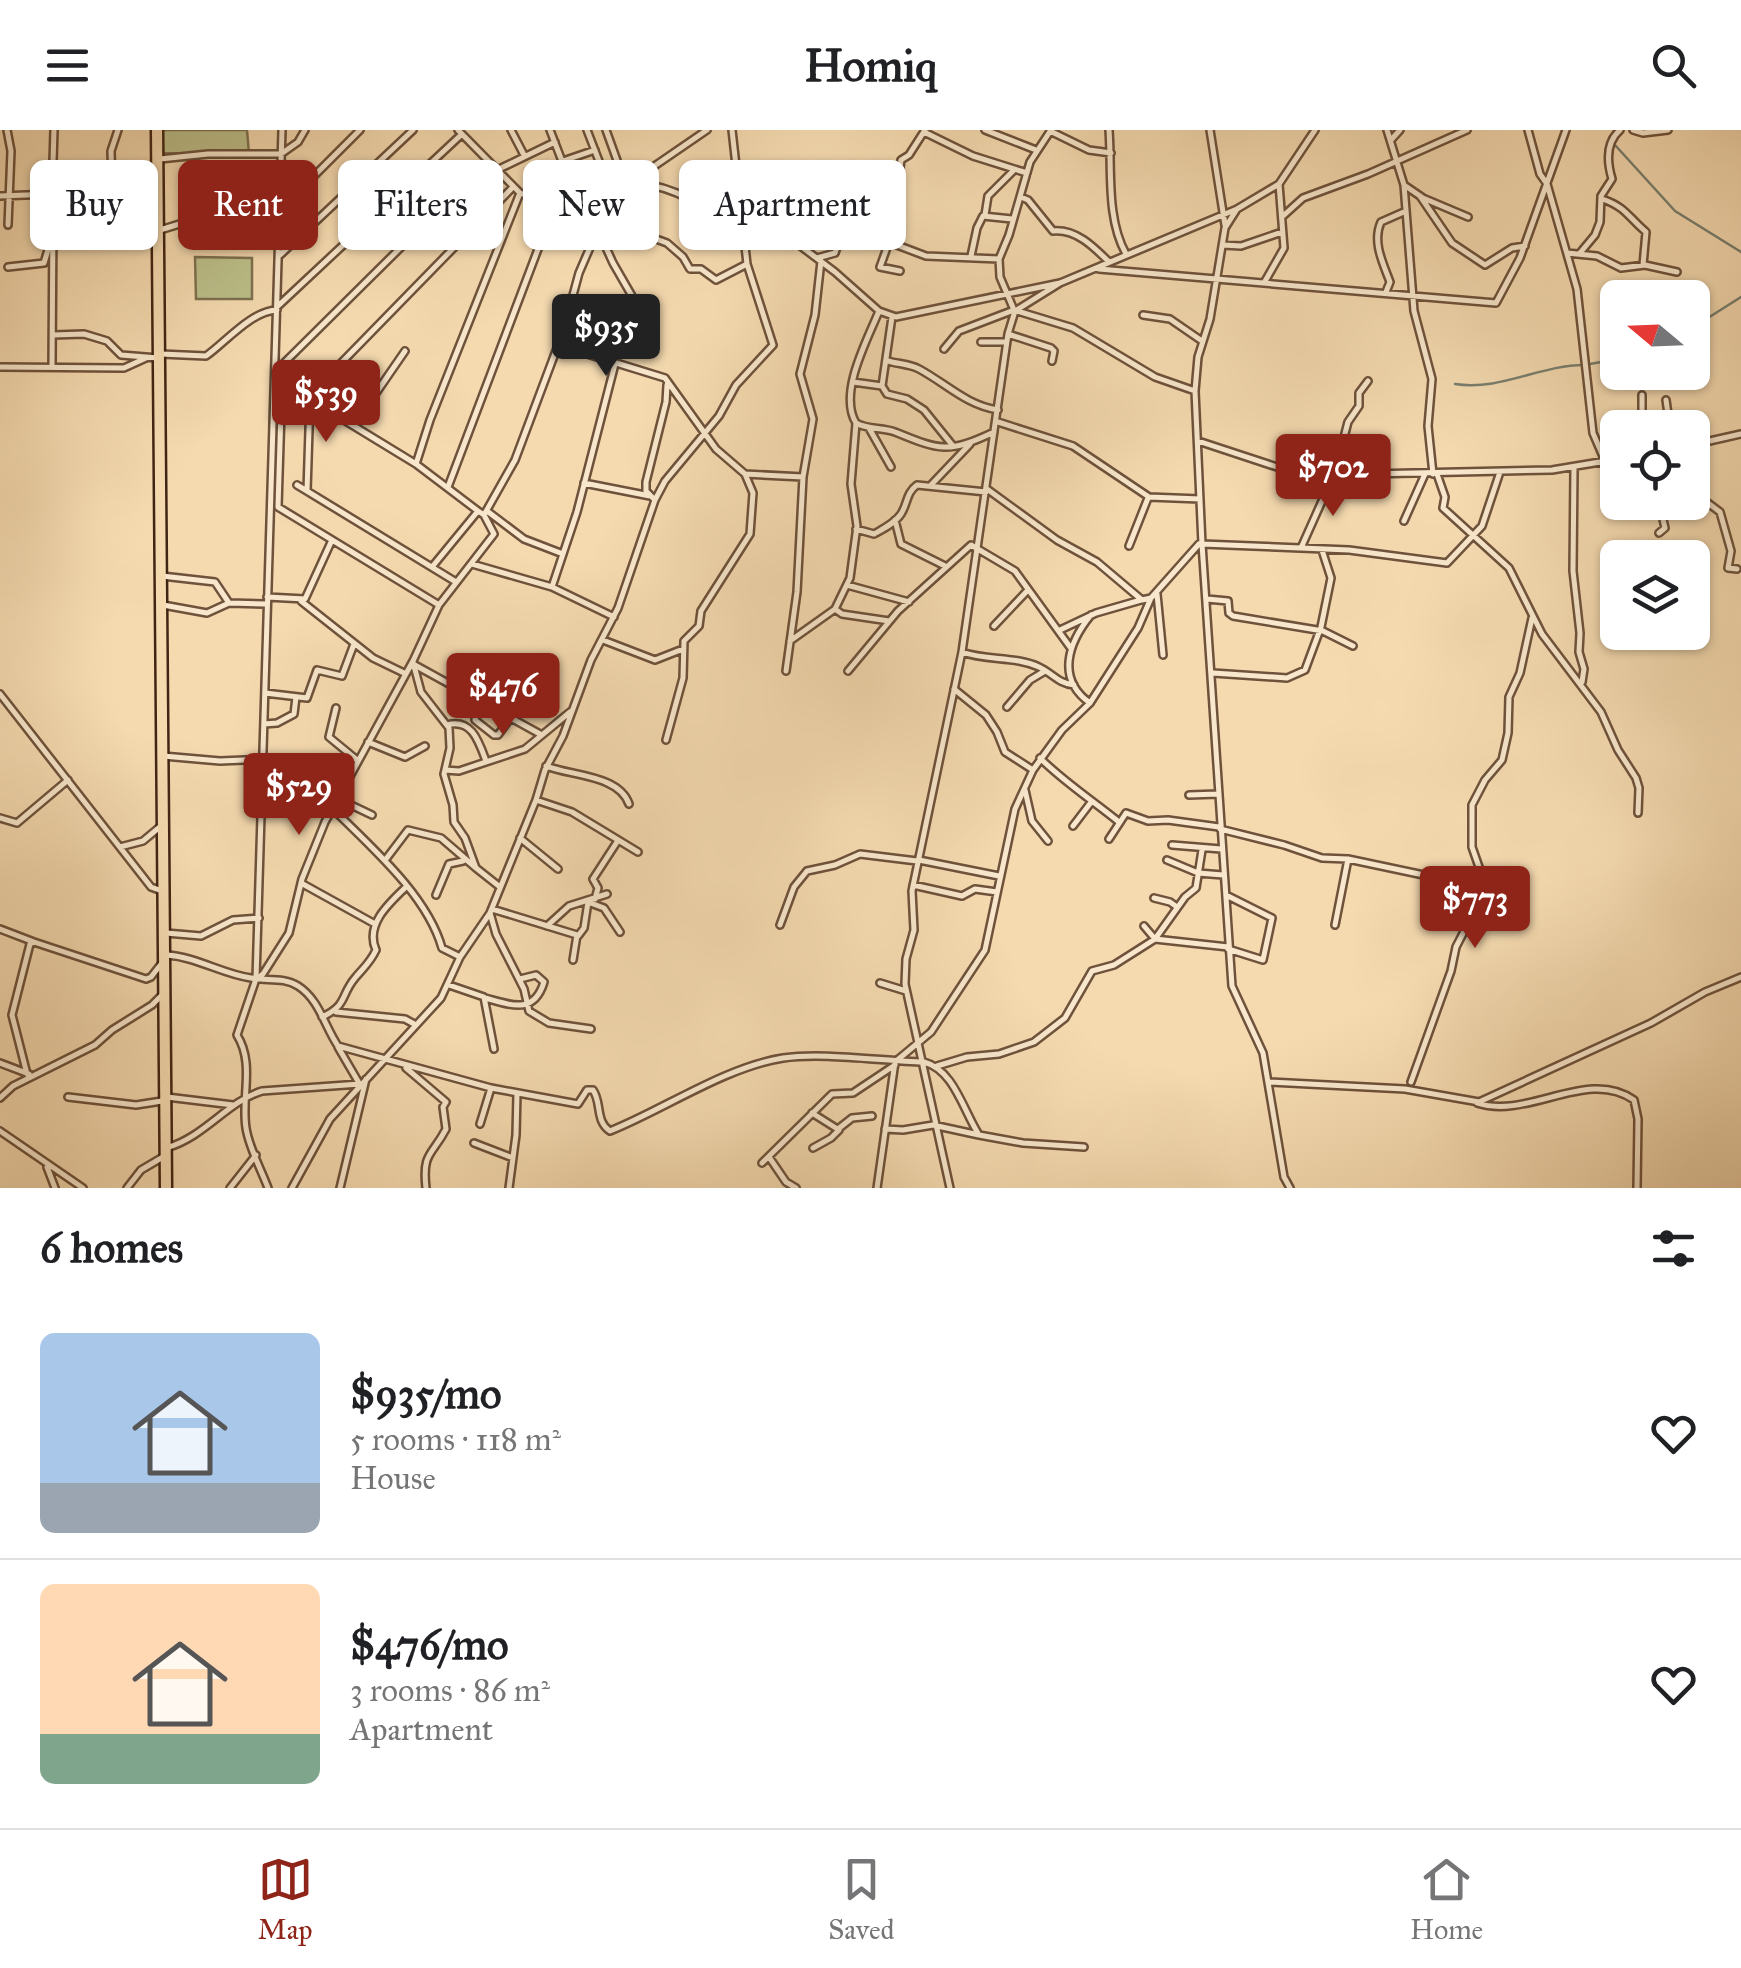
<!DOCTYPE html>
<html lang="en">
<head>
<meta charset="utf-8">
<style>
  :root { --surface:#fff; --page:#f6f6f6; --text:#202124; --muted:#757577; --line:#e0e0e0; --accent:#8f2418 }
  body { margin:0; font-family:"IM FELL Great Primer",serif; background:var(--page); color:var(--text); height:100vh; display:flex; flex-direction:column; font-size:38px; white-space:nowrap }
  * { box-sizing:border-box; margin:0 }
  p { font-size:32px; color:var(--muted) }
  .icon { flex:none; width:55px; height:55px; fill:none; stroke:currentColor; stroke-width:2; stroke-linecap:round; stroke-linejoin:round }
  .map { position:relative; height:1058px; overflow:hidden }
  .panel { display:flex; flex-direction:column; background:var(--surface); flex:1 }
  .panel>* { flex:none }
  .banner { position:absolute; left:30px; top:30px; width:1000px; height:90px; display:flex; gap:20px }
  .needle { width:65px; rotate:289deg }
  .controls { position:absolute; left:1600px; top:150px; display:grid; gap:20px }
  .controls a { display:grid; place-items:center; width:110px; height:110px; border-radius:15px; background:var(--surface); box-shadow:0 2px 8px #0004; font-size:50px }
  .price { position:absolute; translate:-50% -85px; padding:0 22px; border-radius:10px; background:var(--accent); color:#fff; font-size:32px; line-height:65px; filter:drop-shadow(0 2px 5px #0008) }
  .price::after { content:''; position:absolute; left:50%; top:60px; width:30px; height:22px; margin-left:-15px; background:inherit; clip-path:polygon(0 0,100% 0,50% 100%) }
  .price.selected { background:#222; color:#fff }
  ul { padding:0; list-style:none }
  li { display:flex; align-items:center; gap:30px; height:250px; padding:0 40px }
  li+li { border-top:2px solid var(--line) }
  li span { display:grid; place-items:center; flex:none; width:280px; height:200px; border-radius:15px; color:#555 }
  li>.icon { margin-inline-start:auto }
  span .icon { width:120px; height:120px; fill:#fffc; stroke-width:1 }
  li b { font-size:42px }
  h2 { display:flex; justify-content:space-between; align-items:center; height:120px; padding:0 40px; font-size:42px }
  .chip { padding:0 35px; border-radius:15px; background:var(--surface); box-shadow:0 2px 8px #0004; font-size:35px; line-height:90px }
  .chip.selected { background:var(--accent); color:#fff }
  header { display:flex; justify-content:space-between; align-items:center; height:130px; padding:0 40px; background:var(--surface); font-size:45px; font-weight:800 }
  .tab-bar { display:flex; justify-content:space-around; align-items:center; height:140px; border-top:2px solid var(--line); background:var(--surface); font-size:28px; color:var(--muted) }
  .tab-bar a { display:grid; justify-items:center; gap:5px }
  .tab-bar .selected { color:var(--accent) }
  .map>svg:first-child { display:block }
  .green { fill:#bcc08b; stroke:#7e7250; stroke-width:2.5 }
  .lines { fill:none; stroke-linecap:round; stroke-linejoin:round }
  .stream { stroke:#787f6f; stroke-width:2.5 }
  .street-casing { stroke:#6e523b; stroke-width:10 }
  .primary-casing { stroke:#412514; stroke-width:15 }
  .street { stroke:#f8e7cc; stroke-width:5 }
  .primary { stroke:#f5dab0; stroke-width:10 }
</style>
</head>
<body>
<header><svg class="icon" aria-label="menu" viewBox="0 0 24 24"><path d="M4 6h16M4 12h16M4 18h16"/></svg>Homiq<svg class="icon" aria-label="search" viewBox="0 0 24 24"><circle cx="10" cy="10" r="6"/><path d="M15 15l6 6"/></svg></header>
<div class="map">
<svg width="1741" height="1058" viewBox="0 0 1741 1058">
  <rect width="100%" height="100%" fill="#f5dab0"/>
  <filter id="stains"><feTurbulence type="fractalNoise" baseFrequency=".002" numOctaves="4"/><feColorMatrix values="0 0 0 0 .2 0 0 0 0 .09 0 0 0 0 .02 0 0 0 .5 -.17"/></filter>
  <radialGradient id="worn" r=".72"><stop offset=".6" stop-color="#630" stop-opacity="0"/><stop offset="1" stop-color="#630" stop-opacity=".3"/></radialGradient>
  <path class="green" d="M162 0H247L249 24 163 23Z
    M195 127 252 128V169H196Z"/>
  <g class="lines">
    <path class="stream" d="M1615 15 1675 81 1741 122
      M1692 198 1741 167
      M1590 234 1618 229
      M1455 254C1501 261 1540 235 1584 235"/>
    <g class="street-casing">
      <path id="street" d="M7 0 11 21 8 95
        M458 0 520 63 601 92 653 37 707 0
        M511 0 524 25
        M587 0 602 39 588 87
        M606 0 628 61
        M985 0 1036 20
        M1051 0 1030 32 1009 105 999 129 1000 147 1014 180 1073 198 1155 247 1195 261
        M1109 0C1112 40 1106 88 1126 124
        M1210 0 1225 95
        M1387 0 1404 55 1414 181 1432 249 1428 296 1433 344
        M1528 0 1540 44 1547 54 1577 159 1593 303 1605 331 1607 351 1618 359
        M1633 0 1643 3 1668 0
        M1050 1 1089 20 1111 23
        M924 2 973 26 1027 43
        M1391 10 1400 0
        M160 29 208 24H281L298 12 305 0
        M563 31 595 20
        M497 40 555 12
        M636 53C670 56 713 74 727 108H744
        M1404 55 1423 68 1468 87
        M740 60 774 96 835 142 879 181 896 187 1060 153 1237 79 1279 54 1315 0
        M52 64 54 0
        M0 66 52 64 53 90 157 92
        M1420 66 1452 113 1485 135 1512 118 1525 116
        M1021 67 1028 70 1053 101C1076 99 1093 116 1109 132
        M1602 69C1626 77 1628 87 1646 102L1643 135
        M280 72 291 69 360 0
        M1237 79 1225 98 1210 189 1198 227 1195 261 1202 414 1232 856 1263 923 1284 1047 1290 1058
        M985 85 988 66 1014 40
        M1283 86 1303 68 1368 44 1467 0
        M113 89 111 21 118 0
        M602 91 632 107 648 106 667 113 683 127 690 139H701L716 150 747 134
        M160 100 199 88 262 85 280 79
        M598 100 613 133 651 199
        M1223 115 1241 116 1282 102
        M1567 123 1597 126 1621 138 1645 135 1677 142
        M1580 123 1595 105 1600 92 1601 66 1612 49C1607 32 1605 13 1620 0
        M280 125 413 0
        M971 126 977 98 983 86 1012 89
        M817 128 835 123 844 97 893 88 901 30 909 25 925 0
        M8 137 44 133 50 113
        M1099 139 1496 173 1520 128 1566 0
        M900 141 880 137 889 112 926 126 999 129
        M1264 153 1284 118 1279 54
        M1386 162 1390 152C1383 133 1372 112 1381 92L1406 81
        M278 176 462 4
        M1143 185 1170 189 1202 211
        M1008 204 1051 218 1054 221 1052 231
        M53 205 84 204 107 211 121 225 158 228
        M981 212H1006
        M558 215 665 248 716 319 745 344 803 347
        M944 219 959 201 1014 180
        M161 224 206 226C226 212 251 181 277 180
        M888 231C898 234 910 234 919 239 947 254 966 275 998 280
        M52 236 53 90
        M0 237 124 238 146 228
        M282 249 278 377 439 475
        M853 252 882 256 887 264 907 269 924 280 953 316
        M882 256 892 187
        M1642 265V298
        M309 266 513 57
        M1666 270 1670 298
        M998 292 1073 316 1149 367 1200 369
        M856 293C868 300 882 297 895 302 939 320 948 324 994 302
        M354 295 405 221
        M869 298 891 337
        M1198 311 1280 338 1369 344 1552 340 1618 329
        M1692 315 1741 304
        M416 334 430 290 520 63
        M1574 338 1573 441 1580 503 1579 522 1584 539 1582 552
        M1437 344 1445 367 1443 378 1509 438 1542 504 1601 582 1618 620 1636 648 1639 658 1638 683
        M584 353 650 366
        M297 355 456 452
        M931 355 970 314
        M448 357 560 61 565 39 550 0
        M987 359 1057 410 1097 432 1142 470 1151 468
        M307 361 310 269
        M1692 361 1720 382 1731 421 1728 438 1737 439
        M655 370 646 361V352L666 272 667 255
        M1659 372 1665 398 1659 403
        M478 381 416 334 321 276 275 242 488 31
        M487 381 524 409 563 424
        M895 390 901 414 945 436
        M1404 391 1425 344
        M856 399 874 404C883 399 895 393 901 384 908 373 906 363 917 355L986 362
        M1202 414 1349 420 1447 433 1482 396 1500 342
        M1129 416 1148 368
        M1301 418 1335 342 1348 292 1359 276V263L1368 251
        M472 434 552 457 614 487
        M432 437 478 381 484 385 515 330 563 202 579 143 601 92
        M162 446 215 452 229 473
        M847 455 909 472
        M552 457 577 382 615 234
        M1157 464 1163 525
        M267 467 305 469 332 410
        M1207 469 1228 471 1229 483 1233 486 1323 501 1353 516
        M301 471 373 528 404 543
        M163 475 207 483 229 473 266 474
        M835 479 842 484 889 491
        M994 496 1028 460
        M1060 500 1096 483 1141 470
        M603 510 655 530 683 519
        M790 511 835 479 850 448 857 396 851 354 856 293C838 263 867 211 879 181
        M962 522C987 531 1015 526 1039 537 1052 543 1059 554 1074 555
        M413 532 421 562 449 598 450 618 444 644 453 675 454 692 465 708 476 738 500 757
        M413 534 540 604
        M786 541 797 462 803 347 813 289 800 244 815 185 821 131
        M848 541 898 481 971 415 1015 441 1070 517
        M1213 543 1287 548 1305 540 1321 497 1331 448 1322 420
        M954 559 986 585 997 602 1005 622 1033 640
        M265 563 307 568 317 540 342 546 354 514
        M0 564 151 757 162 761
        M478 571 475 590 494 605H498L511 587
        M1090 573C1056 549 1068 513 1091 485
        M1007 577 1030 550 1045 541
        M336 578 329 607 357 630
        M264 594 277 593 294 584 296 567
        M447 595C472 588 479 612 486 631
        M666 610 683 548 684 511 699 496 701 481 750 404 753 363 745 344
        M368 612 405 627 425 616
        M163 626 220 631 265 629 313 657 372 685
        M1040 628C1064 652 1092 670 1119 692
        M546 636C572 646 619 645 629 674
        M445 640 459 641 525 619 570 582
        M1025 660 1032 691 1048 711
        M1189 665 1218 664
        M536 670 572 682 638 722
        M333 679C371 717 427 765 442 818L460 827
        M0 688 17 693 68 650
        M1073 696 1092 671
        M1220 699 1284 715 1322 728 1348 729 1452 751 1474 767
        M520 708 558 739
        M1109 709 1126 683 1148 691 1168 690 1219 697
        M1172 715 1221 719
        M120 717 143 711 161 696
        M386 729 408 700 441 708 476 738
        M919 730 999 746
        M1167 730 1198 743 1223 745
        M301 753 375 794
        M913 755 962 766 975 759 997 762
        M436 765 449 734 463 731
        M1226 765 1272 788 1263 830 1228 819
        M1154 768 1170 772 1177 777
        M595 769 598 758 593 749 617 712
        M492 779 577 805 573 830
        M490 783 496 804 524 859 529 881 549 893 591 899
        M780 795 794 757 807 741 835 735 860 724 917 731
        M1335 795 1348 729
        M547 796 569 776 607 764
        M1144 796 1155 809 1185 767 1196 758 1202 720
        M0 799 34 812
        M166 803 201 806 233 790 259 788
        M578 806 584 798 588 772 604 778 620 802
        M167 825C197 827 222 844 251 848 267 851 284 847 298 856 319 869 325 897 338 916L491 958 578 974 587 960H593C602 973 595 991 610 1001 663 980 725 937 783 928 823 922 881 931 924 932 954 940 963 980 979 1005L1023 1013 1084 1017
        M257 849 263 844 289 803 302 749 325 692 413 531 439 475 494 404 484 385
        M880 853 906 861
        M449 855 484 867 494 919
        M485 868C511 875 534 885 544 852L536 845 520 849
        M336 882 405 889 416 895
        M322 887C348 875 340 866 355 848 364 837 370 833 376 820 365 795 388 774 406 757
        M338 917 359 953
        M0 933 29 944
        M937 936 967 927 999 924 1034 912 1065 888 1092 841 1114 835 1155 809 1228 817
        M406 938 446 972 443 977 446 999C432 1026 422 1022 426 1058
        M27 944 12 885 30 814 34 812 146 849 151 847 162 833
        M1269 952 1405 959 1479 972 1651 893 1705 862 1741 847
        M1411 952 1451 841 1456 817 1475 780 1474 762 1479 737 1472 717V675L1485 650 1502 630 1508 603 1509 567 1520 543 1532 488
        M68 967 136 975 162 971
        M167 967 233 975
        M0 968 13 956 95 915 112 900 152 875 164 863
        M1477 973C1528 990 1588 937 1634 970L1638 989 1637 1058
        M812 983 839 1000 831 1008 813 1018
        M480 994 491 958
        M838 999 852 988 872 986
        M885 999 903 1000 933 995 979 1005
        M0 1001 83 1058
        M474 1013 513 1028
        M169 1017C205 1006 227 972 262 961L360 954
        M769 1027 786 1052 796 1058
        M762 1033 832 964 853 963 895 935
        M47 1037 55 1058
        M127 1058 141 1040 163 1027
        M230 1058 256 1025
        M268 1058C261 1039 249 1018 246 998 241 966 255 934 237 905L256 849 282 0
        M292 1058 330 989 441 868 460 827 490 783 536 670 545 640 563 606 591 530 618 478 655 370 665 351 719 286 736 255 773 215 747 134 732 0
        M340 1058 366 949
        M509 1058 516 1005 517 963
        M877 1058 895 932 931 902 985 820 1015 679 1033 640 1062 600 1090 573 1138 498 1151 468 1199 414
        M950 1058 905 854 906 829 914 800 912 761 962 522 1008 204 1015 181 1060 153"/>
    </g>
    <g class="primary-casing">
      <path id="primary" d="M157 0 166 1058"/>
    </g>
    <use href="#street" class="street"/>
    <use href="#primary" class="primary"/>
  </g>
  <rect width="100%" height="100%" filter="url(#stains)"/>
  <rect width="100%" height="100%" fill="url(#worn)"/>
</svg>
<div class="controls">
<a><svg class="needle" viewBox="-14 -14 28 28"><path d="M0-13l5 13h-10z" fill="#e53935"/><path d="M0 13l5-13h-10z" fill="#757577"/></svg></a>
<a><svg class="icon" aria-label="locate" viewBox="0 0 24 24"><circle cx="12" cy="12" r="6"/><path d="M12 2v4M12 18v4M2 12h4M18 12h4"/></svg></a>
<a><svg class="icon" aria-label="layers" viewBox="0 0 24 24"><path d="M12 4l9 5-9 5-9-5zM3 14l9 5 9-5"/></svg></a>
</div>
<b class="price selected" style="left:606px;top:249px">$935</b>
<b class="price" style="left:326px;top:315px">$539</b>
<b class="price" style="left:1333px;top:389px">$702</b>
<b class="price" style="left:503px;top:608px">$476</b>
<b class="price" style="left:299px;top:708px">$529</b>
<b class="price" style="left:1475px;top:821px">$773</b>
<div class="banner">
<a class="chip">Buy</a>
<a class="chip selected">Rent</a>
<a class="chip">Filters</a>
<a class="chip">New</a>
<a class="chip">Apartment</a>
</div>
</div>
<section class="panel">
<h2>6 homes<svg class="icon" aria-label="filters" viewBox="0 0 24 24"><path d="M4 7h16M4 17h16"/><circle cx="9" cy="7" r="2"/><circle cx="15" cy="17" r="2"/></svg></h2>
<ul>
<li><span style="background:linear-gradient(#a9c7e8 75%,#9aa5b1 0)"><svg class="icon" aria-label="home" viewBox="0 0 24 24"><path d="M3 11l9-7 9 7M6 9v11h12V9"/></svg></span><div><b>$935/mo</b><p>5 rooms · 118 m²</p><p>House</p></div><svg class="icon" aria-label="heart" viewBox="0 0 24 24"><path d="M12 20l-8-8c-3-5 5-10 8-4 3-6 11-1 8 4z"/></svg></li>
<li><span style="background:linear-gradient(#ffd9b3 75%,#7fa58c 0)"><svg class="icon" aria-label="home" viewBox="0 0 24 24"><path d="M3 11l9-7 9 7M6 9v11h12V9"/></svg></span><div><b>$476/mo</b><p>3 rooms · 86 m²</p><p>Apartment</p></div><svg class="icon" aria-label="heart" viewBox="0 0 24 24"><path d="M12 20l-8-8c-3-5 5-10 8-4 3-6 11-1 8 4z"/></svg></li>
</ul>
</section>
<nav class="tab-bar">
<a class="selected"><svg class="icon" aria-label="map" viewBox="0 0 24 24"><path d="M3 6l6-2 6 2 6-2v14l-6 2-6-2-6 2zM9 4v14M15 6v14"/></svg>Map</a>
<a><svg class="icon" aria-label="saved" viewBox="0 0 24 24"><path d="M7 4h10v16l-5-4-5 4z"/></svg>Saved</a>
<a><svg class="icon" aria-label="home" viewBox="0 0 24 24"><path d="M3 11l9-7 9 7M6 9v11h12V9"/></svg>Home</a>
</nav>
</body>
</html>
